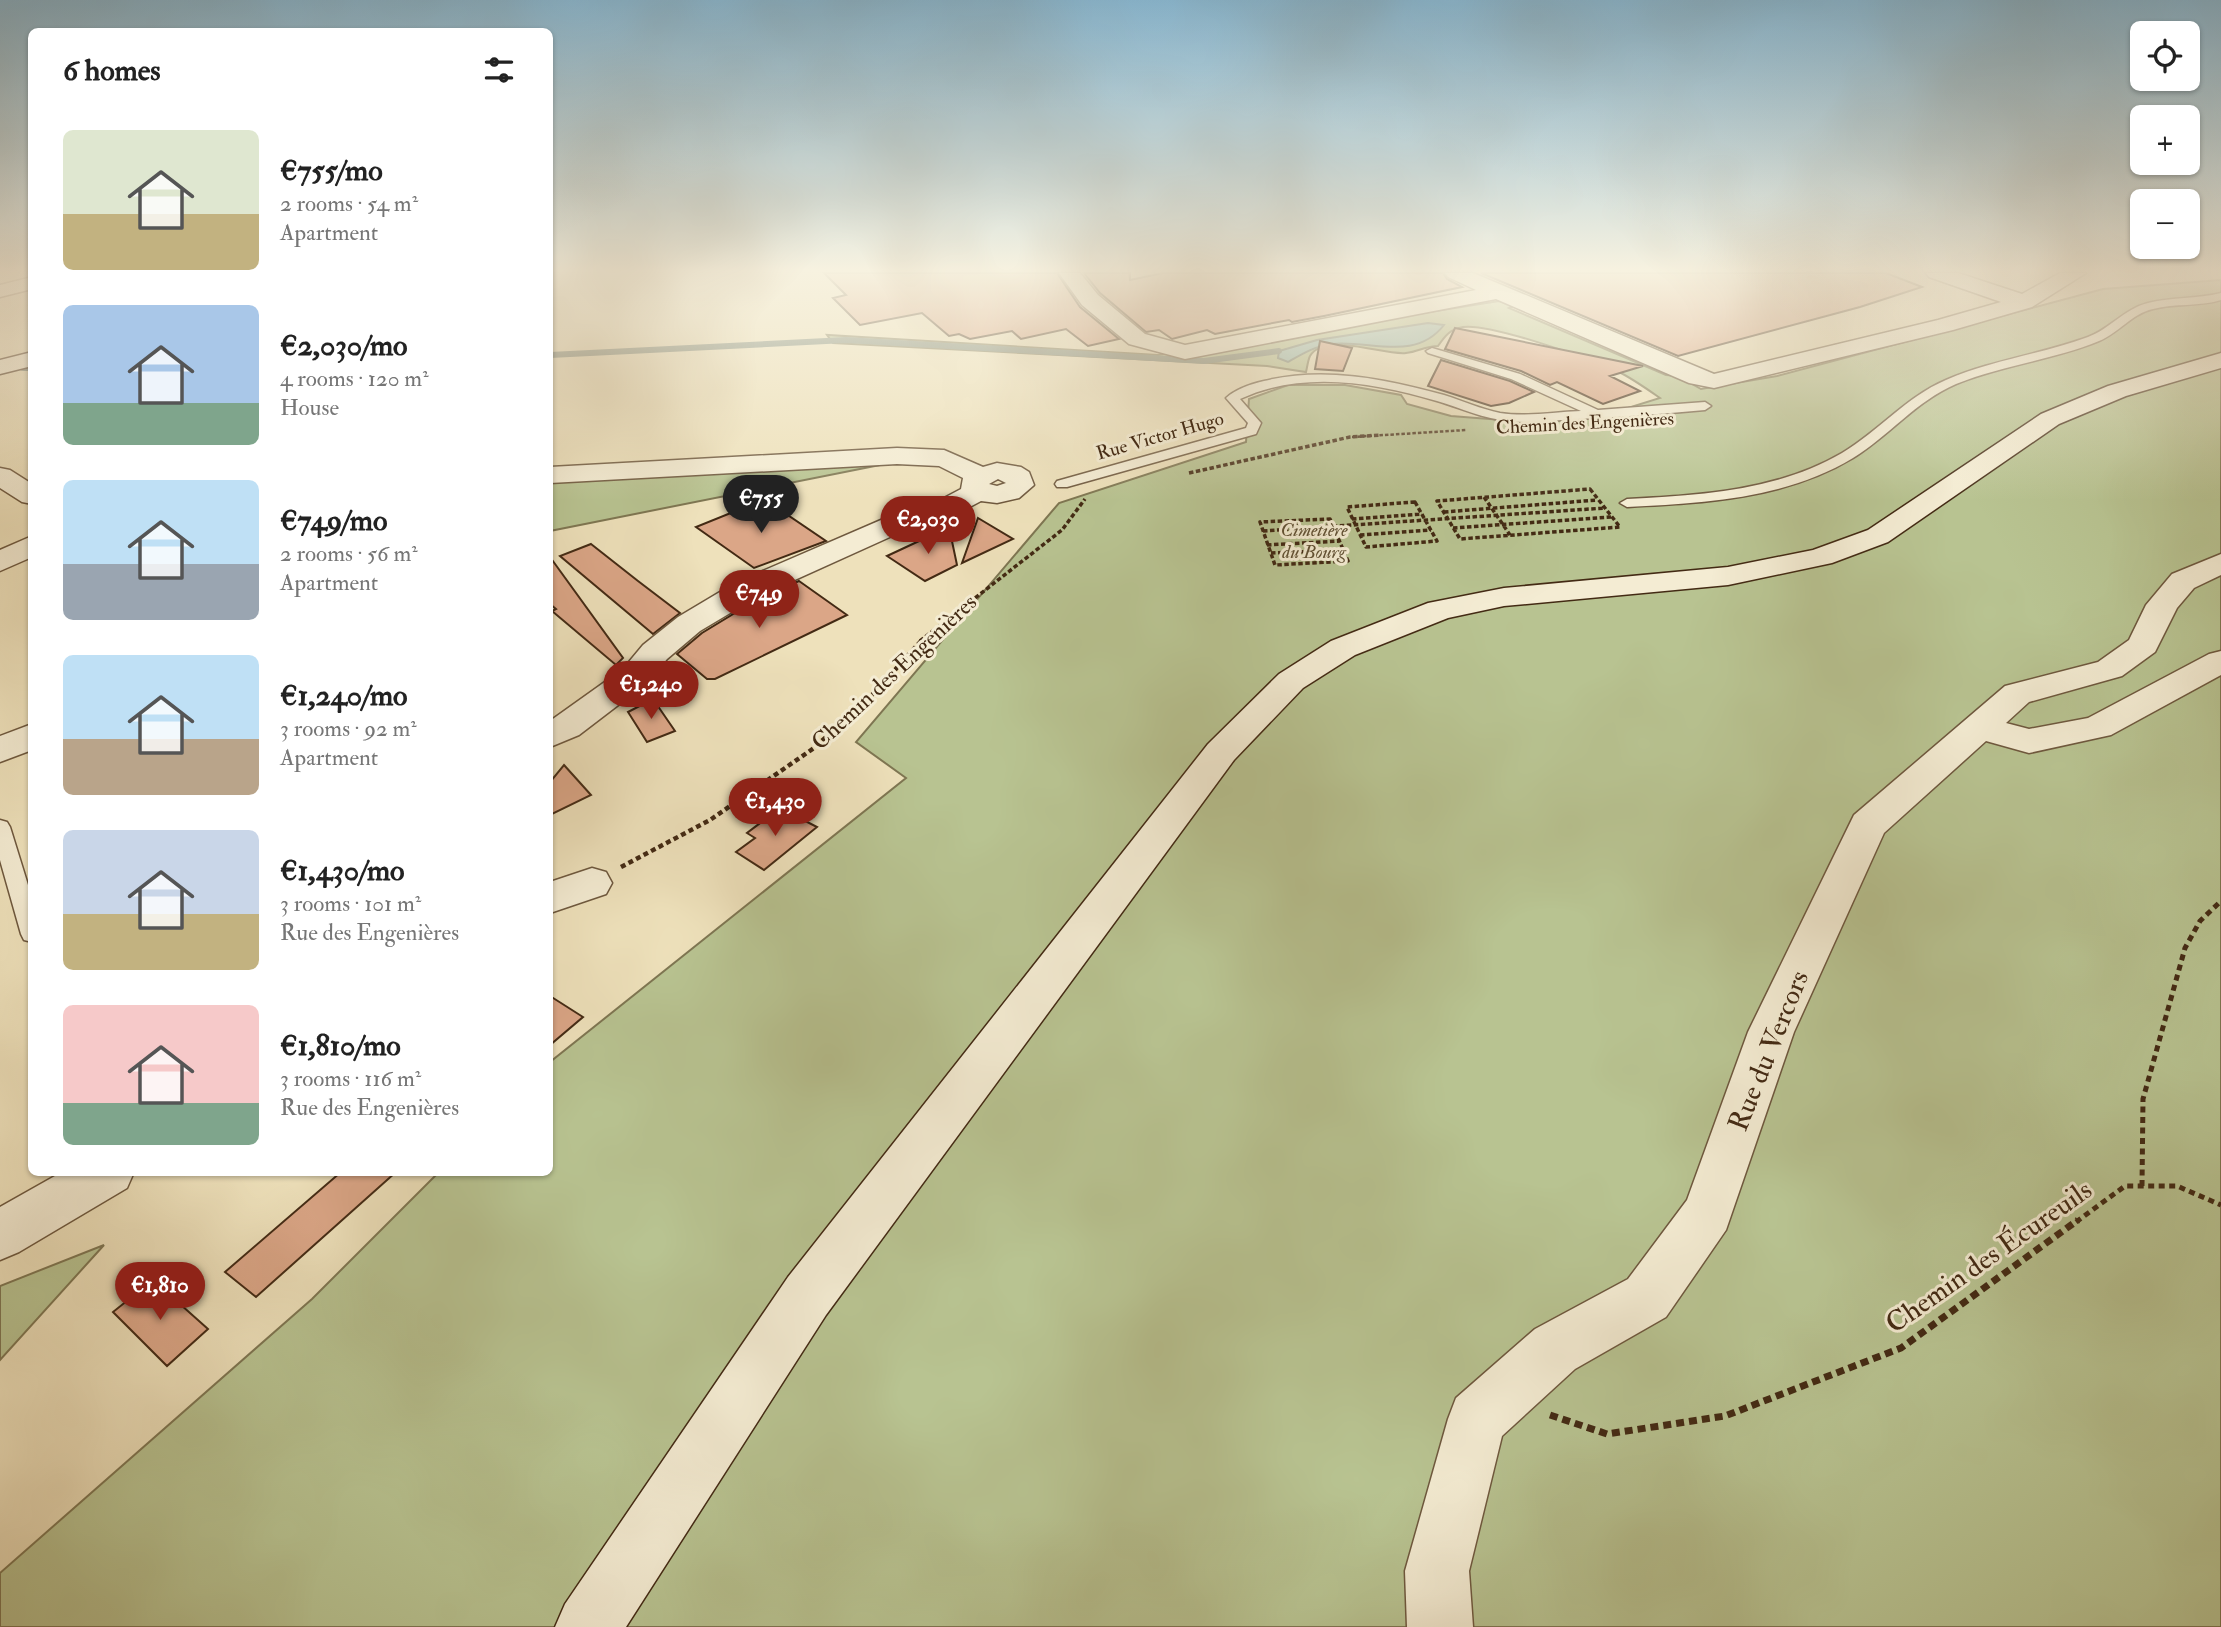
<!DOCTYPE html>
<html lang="en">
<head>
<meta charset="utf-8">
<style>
  :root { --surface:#fff; --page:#f2f2f2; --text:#222; --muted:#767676; --accent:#8f2418 }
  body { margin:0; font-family:"IM FELL Double Pica",serif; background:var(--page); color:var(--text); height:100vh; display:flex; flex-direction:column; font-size:26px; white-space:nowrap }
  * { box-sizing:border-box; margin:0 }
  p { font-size:23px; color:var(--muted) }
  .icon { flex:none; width:38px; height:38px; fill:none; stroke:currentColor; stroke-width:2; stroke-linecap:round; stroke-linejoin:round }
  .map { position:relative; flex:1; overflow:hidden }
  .panel { position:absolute; left:28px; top:28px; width:525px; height:1148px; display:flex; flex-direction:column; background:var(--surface); border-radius:10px; box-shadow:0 2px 5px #0004 }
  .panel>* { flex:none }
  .controls { position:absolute; left:2130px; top:21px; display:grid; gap:14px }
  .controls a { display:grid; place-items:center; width:70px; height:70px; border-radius:10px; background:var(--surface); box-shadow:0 2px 5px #0004; font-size:35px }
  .price { position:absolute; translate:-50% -60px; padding:0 16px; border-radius:24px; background:var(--accent); color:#fff; font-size:23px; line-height:46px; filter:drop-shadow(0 2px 4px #0008) }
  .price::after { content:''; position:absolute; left:50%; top:42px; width:21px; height:16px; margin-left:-10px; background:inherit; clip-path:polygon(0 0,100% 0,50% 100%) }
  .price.active { background:#222; color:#fff }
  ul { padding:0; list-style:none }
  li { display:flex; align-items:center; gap:21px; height:175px; padding:0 35px }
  li span { display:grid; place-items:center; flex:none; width:196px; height:140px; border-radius:10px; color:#555 }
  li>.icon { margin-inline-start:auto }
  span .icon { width:84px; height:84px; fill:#fffc; stroke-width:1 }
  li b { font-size:30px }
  h2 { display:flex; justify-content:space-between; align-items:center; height:84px; padding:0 35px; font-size:30px }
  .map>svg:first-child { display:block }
  .green { fill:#b8c391; stroke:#7e7652; stroke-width:2 }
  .water { fill:#99bdb3; stroke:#778273; stroke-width:2 }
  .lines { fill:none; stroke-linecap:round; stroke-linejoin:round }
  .stream { stroke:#778273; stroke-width:6 }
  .building { fill:#dba687; stroke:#432a14; stroke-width:2 }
  .lane-casing { stroke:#6e583e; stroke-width:3 }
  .street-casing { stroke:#6e583e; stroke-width:3 }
  .secondary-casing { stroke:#432a14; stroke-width:3 }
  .path-far4 { stroke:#432a14; stroke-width:2.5; stroke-dasharray:3.5 2; stroke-linecap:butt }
  .path-far3 { stroke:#432a14; stroke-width:3.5; stroke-dasharray:4.5 2.5; stroke-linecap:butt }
  .path-far2 { stroke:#432a14; stroke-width:4.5; stroke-dasharray:5 3.5; stroke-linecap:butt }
  .path-far1 { stroke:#432a14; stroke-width:5; stroke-dasharray:6 4.5; stroke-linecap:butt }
  .path { stroke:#432a14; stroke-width:7; stroke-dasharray:8 5; stroke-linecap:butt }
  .lane { fill:#f4ecd3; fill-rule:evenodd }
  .street { fill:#f4ecd3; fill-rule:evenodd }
  .secondary { fill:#f4ecd3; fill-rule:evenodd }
  .labels { text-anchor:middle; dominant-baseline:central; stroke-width:6; stroke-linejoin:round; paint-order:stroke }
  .far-street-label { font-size:19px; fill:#432a14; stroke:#f4ecd3 }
  .far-park-label { font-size:19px; font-style:italic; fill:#605033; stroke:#f4ecd3 }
  .street-label { font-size:23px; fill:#432a14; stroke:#f4ecd3 }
  .near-street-label { font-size:28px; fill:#432a14; stroke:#f4ecd3 }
</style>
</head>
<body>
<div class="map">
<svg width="2221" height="1627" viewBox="0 0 2221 1627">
  <rect width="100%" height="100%" fill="#eee1bb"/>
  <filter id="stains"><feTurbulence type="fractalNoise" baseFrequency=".00286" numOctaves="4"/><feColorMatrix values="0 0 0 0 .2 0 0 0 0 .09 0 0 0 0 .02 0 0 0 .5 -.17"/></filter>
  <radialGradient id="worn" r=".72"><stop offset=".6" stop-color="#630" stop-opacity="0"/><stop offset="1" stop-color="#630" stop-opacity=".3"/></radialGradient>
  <path class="green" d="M2221 280V1627H0V1573L312 1299 438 1173 550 1172V1062L906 778 856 742 1059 503 1246 442 1249 399 1288 385H1345L1401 395 1407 404 1451 416 1515 421 1599 417 1660 398C1647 389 1633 379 1619 372 1590 359 1491 323 1463 327 1450 329 1445 336 1438 346 1425 346 1418 352 1406 353 1385 356 1325 331 1310 356 1308 360 1307 368 1306 372L1267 366 833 343 827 335 1158 355 1499 301 1516 305 1509 308 1666 375 1678 376 1701 389 1777 376 2103 289Z
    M890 463 550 531V478Z
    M104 1245 0 1360V1286Z"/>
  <path class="water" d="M1428 323 1444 325C1415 362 1371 340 1332 344 1315 346 1302 354 1288 362L1278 358 1279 351 1317 340Z"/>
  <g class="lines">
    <path class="stream" d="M550 355 846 340 1204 361 1279 351
      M23 368H32"/>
  </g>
  <path class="building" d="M824 273H1057L1080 307 1119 339 1088 346 1066 329 1021 339 1012 331 970 339 959 334 949 336 922 313 860 325 833 298 846 295Z
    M1084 273H1130V280L1163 273H1443L1447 279 1462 287 1324 316 1292 322 1289 320 1215 334 1207 330 1172 339 1159 330 1146 332 1100 293Z
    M1481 273H1886L1922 287 1860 307 1678 356Z
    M1455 328 1643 366 1610 376 1640 391 1603 404 1557 382 1550 385 1521 371 1445 349Z
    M1320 341 1352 348 1343 371 1315 369Z
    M1441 360 1510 381 1534 392 1509 403 1491 406 1428 386Z
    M770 503 826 541 754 568 696 527 743 508 748 512Z
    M978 518 1013 539 962 563Z
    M949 527 957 565 925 581 887 556Z
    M591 544 638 581 680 613 653 634 560 556Z
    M550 557 623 658 616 665 552 611 556 609 550 604Z
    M799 581 847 615 715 679H707L677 654 702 633 758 599Z
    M653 699 675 731 647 742 628 712Z
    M564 765 591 795 550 815V782Z
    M780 808 817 827 764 870 736 852 755 838 747 833Z
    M550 996 583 1017 550 1045Z
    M341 1172H396L256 1297 225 1272Z
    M153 1280 208 1329 167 1366 113 1312Z"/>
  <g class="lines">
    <g class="lane-casing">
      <path id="lane" d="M2221 293V300C2199 307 2175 303 2153 309 2131 314 2119 333 2099 341 2053 360 2002 365 1956 384 1916 401 1889 436 1853 458 1785 499 1704 503 1627 507L1620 503 1627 499C1701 495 1777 491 1842 453 1879 431 1906 397 1946 380 1992 360 2042 354 2088 337 2110 329 2124 309 2148 303 2172 297 2197 299 2221 293Z
        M1432 348 1520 374 1598 410 1705 402 1711 406 1705 410C1663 414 1620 417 1578 419 1555 420 1531 424 1509 421 1484 419 1461 408 1437 401 1373 382 1302 370 1240 399L1261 423 1256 434 1067 487H1057L1055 484 1057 481 1246 428 1248 423 1226 398C1236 389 1251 384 1264 381 1324 366 1386 379 1444 395 1463 401 1481 409 1500 413 1527 417 1554 412 1581 411L1511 379 1428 353 1426 351Z
        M0 820 7 822 10 827 32 898V942L24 940 21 934 0 860Z"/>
    </g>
    <g class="street-casing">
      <path id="street" d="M1059 273H1080L1098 295 1145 334 1185 345 1476 290 1448 277 1445 273H1473L1714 374 1938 320 2001 302 1929 277 1926 273H1958L2022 294 2060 273H2086L2032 307 1953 330 1714 388 1689 383 1496 299 1185 359 1129 344 1082 305Z
        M32 277V289L0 297V285Z
        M897 448 944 450 983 467 997 463 1021 467 1029 472 1034 485 1019 498 997 503 981 501 964 510 901 532 757 597 700 631 667 659 647 683 579 735 550 747V721L623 669 643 645 678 617 735 583 881 520 944 498 961 489 963 478 939 466 897 464 550 483V467ZM998 479 1006 483 997 486 989 484Z
        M0 468 10 470 32 484V504L22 502 0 488Z
        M32 536V557L0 571V550Z
        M2221 554V575L2194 588 2177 608 2155 652 2122 676 2029 702 2006 723 2029 729 2088 718 2209 654 2221 651V675L2111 735 2029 753 1986 741 1884 833 1794 1032 1726 1230 1666 1317 1575 1369 1502 1436 1469 1571 1473 1627H1407L1405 1571 1448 1419 1456 1398 1535 1329 1628 1279 1687 1200 1748 1032 1854 815 2005 686 2098 662 2129 640 2146 605 2172 574Z
        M32 724V750L0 762V736Z
        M592 868 606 872 612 883 606 894 550 913V882Z
        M62 1172H134L127 1188 19 1252 0 1260V1207Z"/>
    </g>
    <g class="secondary-casing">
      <path id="secondary" d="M32 352V366L0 374V360Z
        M2221 353V368L2126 396 2059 424 1888 542 1832 563 1728 585 1504 606 1448 618 1355 655 1303 688 1234 760 826 1315 626 1627H555L565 1604 788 1277 1208 744 1279 674 1331 641 1428 603 1504 588 1728 567 1813 550 1868 530 2041 414 2108 386Z"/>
    </g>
    <path class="path-far4" d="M1352 437 1466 430"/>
    <path class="path-far3" d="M1189 473 1350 437 1381 435
      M1590 489 1620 527 1460 539 1437 501Z
      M1484 497 1510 535
      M1415 502 1437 541 1366 547 1347 507Z
      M1444 512 1597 500
      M1330 519 1348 561 1275 565 1260 522Z
      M1352 519 1422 514
      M1453 528 1611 517
      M1263 531 1605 508
      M1360 535 1431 530
      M1267 545 1340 541
      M1271 553 1343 550
      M920 641 1062 530 1085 499"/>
    <path class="path-far2" d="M621 867 710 820 814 748 873 694 922 640"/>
    <path class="path-far1" d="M2142 1186 2143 1099 2185 948 2200 921 2221 901
      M2076 1222 2125 1186H2177L2221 1205"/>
    <path class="path" d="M1550 1415 1607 1434 1725 1416 1901 1348 2078 1220"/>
    <use href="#lane" class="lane"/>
    <use href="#street" class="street"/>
    <use href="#secondary" class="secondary"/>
  </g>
  <linearGradient id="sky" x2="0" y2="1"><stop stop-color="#88b8d3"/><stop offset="0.54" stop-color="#f7f2e0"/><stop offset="1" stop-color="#f7f2e0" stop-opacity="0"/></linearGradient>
  <rect width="2221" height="501" fill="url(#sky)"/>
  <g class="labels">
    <g class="far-street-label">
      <text transform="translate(1585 423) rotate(-3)">Chemin des Engenières</text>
      <text transform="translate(1160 436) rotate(-16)">Rue Victor Hugo</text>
    </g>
    <g class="far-park-label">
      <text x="1314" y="530">Cimetière<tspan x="1314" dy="22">du Bourg</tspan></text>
    </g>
    <g class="street-label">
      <text transform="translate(894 672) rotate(-43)">Chemin des Engenières</text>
    </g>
    <g class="near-street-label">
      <text transform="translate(1769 1051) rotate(-68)">Rue du Vercors</text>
      <text transform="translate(1989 1257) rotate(-35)">Chemin des Écureuils</text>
    </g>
  </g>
  <rect width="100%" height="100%" filter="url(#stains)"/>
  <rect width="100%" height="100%" fill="url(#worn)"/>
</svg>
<div class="controls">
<a><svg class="icon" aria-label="locate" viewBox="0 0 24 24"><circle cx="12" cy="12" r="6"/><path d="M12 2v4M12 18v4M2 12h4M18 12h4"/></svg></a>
<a>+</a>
<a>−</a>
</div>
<b class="price active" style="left:761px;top:535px">€755</b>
<b class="price" style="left:928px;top:556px">€2,030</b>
<b class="price" style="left:759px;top:630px">€749</b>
<b class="price" style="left:651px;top:721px">€1,240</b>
<b class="price" style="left:775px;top:838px">€1,430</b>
<b class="price" style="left:160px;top:1322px">€1,810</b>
<section class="panel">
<h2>6 homes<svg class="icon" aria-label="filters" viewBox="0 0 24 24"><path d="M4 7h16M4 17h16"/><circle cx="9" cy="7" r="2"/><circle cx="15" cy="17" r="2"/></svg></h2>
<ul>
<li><span style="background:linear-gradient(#dfe7d0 60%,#c2b280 0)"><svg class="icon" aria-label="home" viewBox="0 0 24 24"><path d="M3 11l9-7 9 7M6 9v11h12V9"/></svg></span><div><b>€755/mo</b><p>2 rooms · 54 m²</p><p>Apartment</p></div></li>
<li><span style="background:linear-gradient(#a9c7e8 70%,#7fa58c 0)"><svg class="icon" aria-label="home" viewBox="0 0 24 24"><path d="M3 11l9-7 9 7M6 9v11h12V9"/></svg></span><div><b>€2,030/mo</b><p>4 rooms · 120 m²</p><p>House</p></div></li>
<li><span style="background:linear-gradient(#bfe0f5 60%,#9aa5b1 0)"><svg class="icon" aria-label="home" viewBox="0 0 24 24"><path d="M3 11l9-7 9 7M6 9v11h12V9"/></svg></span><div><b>€749/mo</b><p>2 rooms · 56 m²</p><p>Apartment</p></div></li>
<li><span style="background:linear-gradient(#bfe0f5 60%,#b9a48a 0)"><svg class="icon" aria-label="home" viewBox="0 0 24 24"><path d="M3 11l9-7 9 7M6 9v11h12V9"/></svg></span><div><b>€1,240/mo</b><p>3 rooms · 92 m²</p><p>Apartment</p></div></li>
<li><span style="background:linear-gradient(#c9d6e8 60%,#c2b280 0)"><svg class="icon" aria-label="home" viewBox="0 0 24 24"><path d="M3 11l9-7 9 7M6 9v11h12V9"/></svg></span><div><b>€1,430/mo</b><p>3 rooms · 101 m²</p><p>Rue des Engenières</p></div></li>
<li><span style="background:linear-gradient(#f6c9c9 70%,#7fa58c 0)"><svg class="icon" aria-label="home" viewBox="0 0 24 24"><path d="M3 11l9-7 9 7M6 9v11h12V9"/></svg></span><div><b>€1,810/mo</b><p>3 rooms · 116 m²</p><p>Rue des Engenières</p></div></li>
</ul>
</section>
</div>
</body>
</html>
